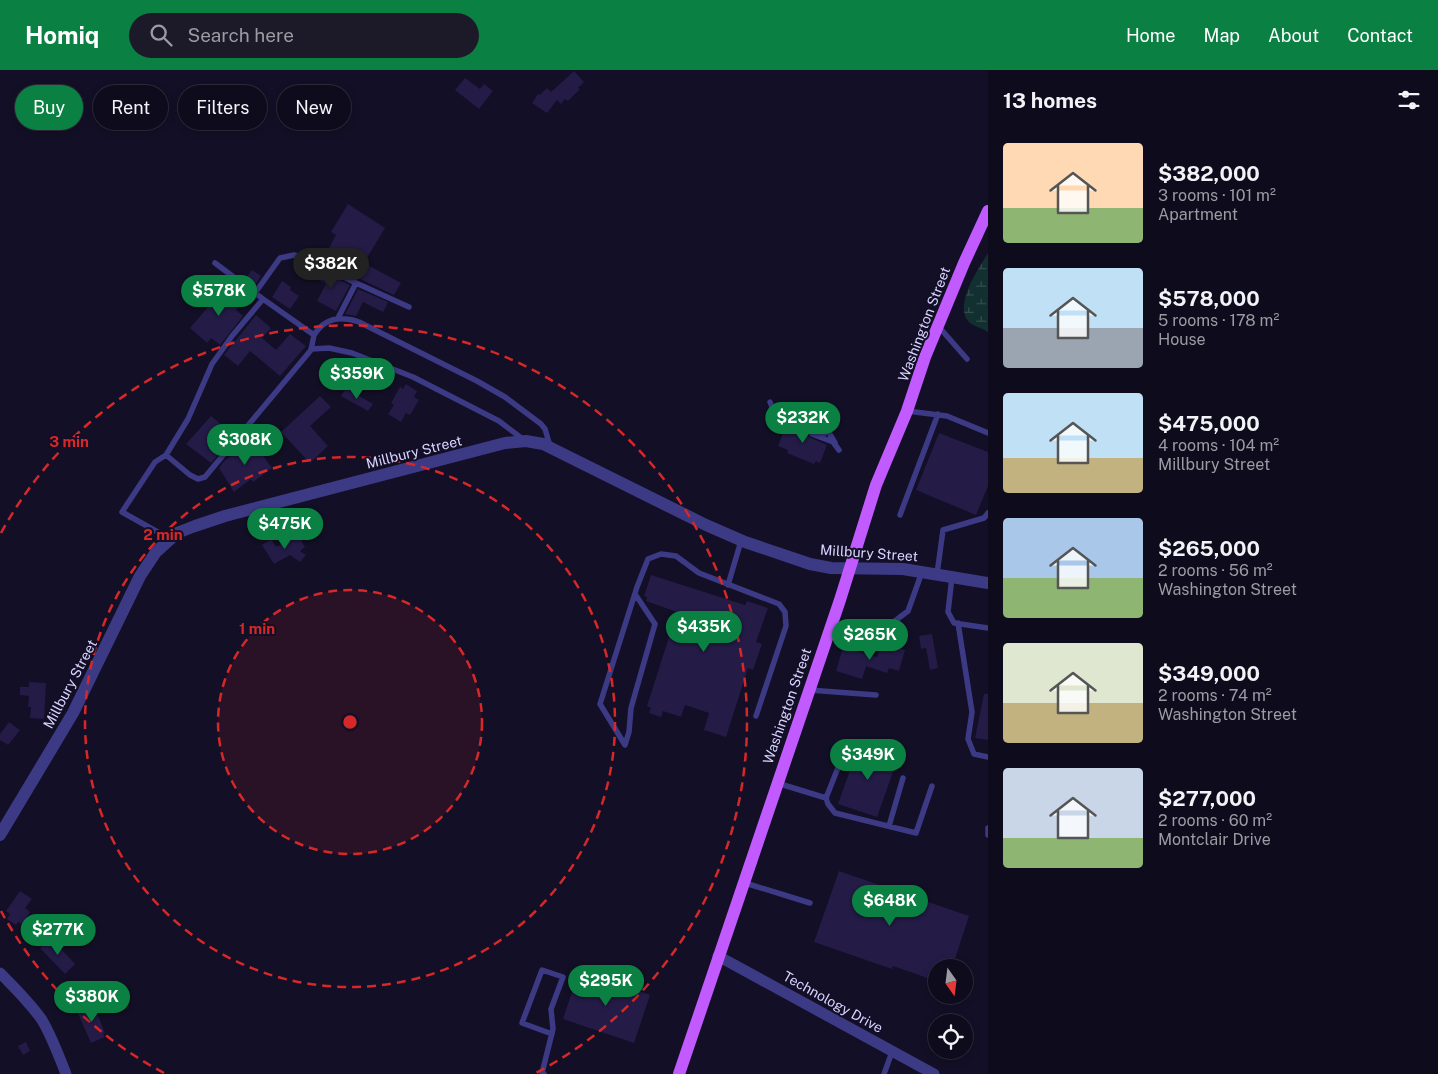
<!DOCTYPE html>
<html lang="en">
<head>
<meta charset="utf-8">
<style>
  :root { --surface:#0e0b1c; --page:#1c1929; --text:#f1f3f6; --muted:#9b9ba3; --line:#2e2b3b; --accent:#0b8043 }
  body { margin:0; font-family:"Public Sans",sans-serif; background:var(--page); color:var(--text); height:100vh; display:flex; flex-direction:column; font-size:19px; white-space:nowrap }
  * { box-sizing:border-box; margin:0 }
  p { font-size:16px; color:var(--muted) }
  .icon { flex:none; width:28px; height:28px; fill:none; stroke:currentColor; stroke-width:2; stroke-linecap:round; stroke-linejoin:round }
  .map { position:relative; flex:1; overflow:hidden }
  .side { display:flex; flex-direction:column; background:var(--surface); width:450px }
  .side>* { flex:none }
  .guide { position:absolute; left:15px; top:15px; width:475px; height:45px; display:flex; gap:10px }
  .needle { width:32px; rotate:166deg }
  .fabs { position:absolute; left:928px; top:889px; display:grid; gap:10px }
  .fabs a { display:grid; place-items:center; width:45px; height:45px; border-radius:50%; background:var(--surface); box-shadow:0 2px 8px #0003,0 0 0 1px var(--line); font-size:25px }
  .price { position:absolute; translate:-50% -42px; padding:0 11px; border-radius:18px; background:var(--accent); color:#fff; font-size:16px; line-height:32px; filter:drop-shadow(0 1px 2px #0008) }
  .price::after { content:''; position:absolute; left:50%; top:30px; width:15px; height:11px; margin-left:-8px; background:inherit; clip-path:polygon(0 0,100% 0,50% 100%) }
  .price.selected { background:#222; color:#fff }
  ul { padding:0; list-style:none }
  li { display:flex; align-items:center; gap:15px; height:125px; padding:0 15px }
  li span { display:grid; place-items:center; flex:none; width:140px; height:100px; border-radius:5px; color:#555 }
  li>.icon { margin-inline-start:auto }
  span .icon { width:60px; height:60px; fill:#fffc; stroke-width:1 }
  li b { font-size:21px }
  h2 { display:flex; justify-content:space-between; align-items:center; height:60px; padding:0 15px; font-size:21px }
  .tag { padding:0 18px; border-radius:22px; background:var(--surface); box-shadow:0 2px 8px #0003,0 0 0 1px var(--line); font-size:18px; line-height:45px }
  .tag.selected { background:var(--accent); color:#fff }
  header { display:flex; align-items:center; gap:30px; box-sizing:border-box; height:70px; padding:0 25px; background:var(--accent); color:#fff }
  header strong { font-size:24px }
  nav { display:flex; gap:28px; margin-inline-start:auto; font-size:18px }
  .search { width:350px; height:45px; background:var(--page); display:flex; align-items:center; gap:12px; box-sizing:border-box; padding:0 18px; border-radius:28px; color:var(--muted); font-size:19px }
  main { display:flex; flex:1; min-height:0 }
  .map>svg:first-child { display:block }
  .wetland { fill:url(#wetland-marsh) }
  .building { fill:#241b47 }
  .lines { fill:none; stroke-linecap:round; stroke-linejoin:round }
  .service { stroke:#3d3a85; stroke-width:5.5 }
  .minor { stroke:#3d3a85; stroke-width:11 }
  .tertiary { stroke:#3d3a85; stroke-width:12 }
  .primary { stroke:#c25bff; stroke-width:12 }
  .ring { fill:none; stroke:#d62828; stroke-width:2.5; stroke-dasharray:9 6 }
  .labels { text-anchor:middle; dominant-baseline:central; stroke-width:4; stroke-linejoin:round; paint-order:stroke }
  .street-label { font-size:14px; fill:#d9d4ff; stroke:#130f26 }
  .centre { fill:#d62828; stroke:#130f26; stroke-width:2.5 }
  .ring-label { font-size:15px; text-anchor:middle; font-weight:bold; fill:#d62828; stroke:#130f26; stroke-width:4; stroke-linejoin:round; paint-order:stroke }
</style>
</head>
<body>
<header>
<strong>Homiq</strong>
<div class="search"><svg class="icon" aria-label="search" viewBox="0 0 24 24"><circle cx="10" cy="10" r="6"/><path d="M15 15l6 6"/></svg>Search here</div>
<nav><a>Home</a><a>Map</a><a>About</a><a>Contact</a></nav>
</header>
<main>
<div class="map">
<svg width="988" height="1004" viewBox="0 0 988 1004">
  <defs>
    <pattern id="wetland-marsh" width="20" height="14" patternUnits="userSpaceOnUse" patternTransform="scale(1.25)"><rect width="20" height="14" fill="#12302f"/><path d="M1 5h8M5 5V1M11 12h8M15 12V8" fill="none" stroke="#344d4e"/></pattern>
  </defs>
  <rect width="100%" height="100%" fill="#130f26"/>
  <path class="wetland" d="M988 183V262C982 258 972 256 968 251 954 234 979 198 988 183Z"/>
  <path class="building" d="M574 1 584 12 578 18 580 19 568 31 565 29 561 34 557 30 547 43 532 33 538 24 540 25 547 18 551 22Z
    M465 8 480 19 484 14 493 21 479 39 455 20Z
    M348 134 385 158 364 193 401 213 394 225 322 191 336 165 331 162Z
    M317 199 350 215 336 241 317 231 326 214 313 207Z
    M252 200 261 206 255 215 246 208Z
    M282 211 291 217 290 220 299 226 290 239 272 227Z
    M226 216 244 230 236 240 243 246 220 275 211 268 207 273 190 258Z
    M358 219 388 232 383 242 363 232 356 246 345 244Z
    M256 245 271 258 262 268 276 280 290 264 306 276 280 306 250 281 238 296 224 285Z
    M406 314 417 321 414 327 419 330 410 345 406 343 401 352 388 344 394 335 391 333 400 317 403 319Z
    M346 318 373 334 368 341 341 326Z
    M320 326 331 337 310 356 328 376 310 393 281 362Z
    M211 346 224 357 208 377 218 385 211 393 186 374Z
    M805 349 812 352 808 363 809 367 827 375 820 393 816 391 814 394 787 383 788 380 778 376 785 358 795 362H799Z
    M939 363 988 382V416L976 445 916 420Z
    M255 369 264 381 261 383 272 398 253 412 251 409 234 422 219 398 225 390Z
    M298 465 305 477 300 481 306 485 300 492 290 485 274 494 262 475 271 469 276 477Z
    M651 505 745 535 747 531 768 538 756 572 762 574 753 600 748 598 726 667 704 660 709 643 685 635 681 647 663 641 661 647 649 643 651 638 647 636 677 542 646 531 647 527 644 526Z
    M932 564 938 598 930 600 926 578 921 579 919 566Z
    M882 573 905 580 899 601 889 598 887 603 866 596 862 609 836 601 843 577 877 587Z
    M29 612 46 613 44 649 30 648 31 637H28L29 626 20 625V617H29Z
    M984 624H988V670L975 668Z
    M9 652 20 660 8 675 0 670V664Z
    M859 675 898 688 877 747 838 734Z
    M839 801 969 846 952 898H936V911L893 896 892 899 814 872Z
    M20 821 32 829 25 838 30 842 22 854 18 852 16 855 7 849 10 844 6 841Z
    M51 868 75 894 65 904 40 878Z
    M579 901 650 925 634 973 563 949Z
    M91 935 92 937 94 936 105 963 103 964 105 967 91 973 77 941Z
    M26 972 30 981 23 985 18 976Z"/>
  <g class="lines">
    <path class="service" d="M215 193 263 229 314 265C325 247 341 246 359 252L477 311 505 327 541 354 545 359 550 376
      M255 223 280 188 294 185 305 188 356 213 409 237
      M338 248 356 213
      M939 257 967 289
      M311 279 329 278 352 283 413 307 499 351 524 370
      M770 332C776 350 780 351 797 358
      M773 338 780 343 800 350
      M907 341 947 346 988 363
      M784 349 798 354
      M815 356 828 361 835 373
      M814 360 824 364
      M812 364 833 372 839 380
      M166 385 190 405 198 409 205 407 311 280 314 265
      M900 445 938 344
      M170 469 122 442 155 392 166 385 188 349 212 294 232 266 263 229
      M937 504 943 460 984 448 988 443
      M952 507 948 542 954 553 988 558
      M728 515 741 471
      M635 524 655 554 631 638 629 662 625 675 600 634 637 517 648 489 661 484 676 486 699 503 779 534 785 542 786 556 756 646
      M832 553 865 562 887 557 908 541 922 502
      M958 553 972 642 968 669 974 684 988 687
      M809 620 876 625
      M777 713 826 728 828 734 835 743 916 763 932 716
      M826 728 845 680
      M889 756 903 708
      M988 758V765
      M745 813 810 833
      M544 1004 542 1003 553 959 551 939 563 907 542 900 522 953 552 964
      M884 1004 892 982"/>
    <path class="minor" d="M718 886 934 1004
      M0 903C15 918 30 933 42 950 52 967 59 986 66 1004"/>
    <path class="tertiary" d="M0 765 73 643 140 506 156 482 177 463 195 456 225 446 505 373 526 371 543 374 706 455 745 472 810 494 831 498 903 499 988 513"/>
    <path class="primary" d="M679 1004 840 530 876 415 907 341 925 287 964 193 988 141"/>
  </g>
  <circle cx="350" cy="652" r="132" fill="#d62828" fill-opacity=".12"/>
  <g class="ring">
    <circle cx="350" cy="652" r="132"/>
    <circle cx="350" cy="652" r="265"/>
    <path d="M164 1003A397 397 0 0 1 1 841M1 463A397 397 0 1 1 536 1003"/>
  </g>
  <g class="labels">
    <g class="street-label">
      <text transform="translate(924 254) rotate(-69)">Washington Street</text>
      <text transform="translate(414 382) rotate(-14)">Millbury Street</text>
      <text transform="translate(869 483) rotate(4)">Millbury Street</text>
      <text transform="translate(70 614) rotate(-62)">Millbury Street</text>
      <text transform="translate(787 636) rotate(-71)">Washington Street</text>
      <text transform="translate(833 932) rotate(29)">Technology Drive</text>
    </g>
  </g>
  <circle cx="350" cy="652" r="8" class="centre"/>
  <g class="ring-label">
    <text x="69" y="377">3 min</text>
    <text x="163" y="470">2 min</text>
    <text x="257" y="564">1 min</text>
  </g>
</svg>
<div class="fabs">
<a><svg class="needle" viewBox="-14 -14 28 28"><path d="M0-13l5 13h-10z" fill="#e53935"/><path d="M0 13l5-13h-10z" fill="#9b9ba3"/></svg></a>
<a><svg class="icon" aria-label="locate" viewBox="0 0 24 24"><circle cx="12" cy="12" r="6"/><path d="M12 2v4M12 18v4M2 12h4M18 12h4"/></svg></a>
</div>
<b class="price selected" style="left:331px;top:220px">$382K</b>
<b class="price" style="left:219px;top:247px">$578K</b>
<b class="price" style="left:357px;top:330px">$359K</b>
<b class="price" style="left:803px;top:374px">$232K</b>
<b class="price" style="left:245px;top:396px">$308K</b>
<b class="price" style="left:285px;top:480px">$475K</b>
<b class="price" style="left:704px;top:583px">$435K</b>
<b class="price" style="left:870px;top:591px">$265K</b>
<b class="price" style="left:868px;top:711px">$349K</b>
<b class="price" style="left:890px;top:857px">$648K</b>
<b class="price" style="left:58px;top:886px">$277K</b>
<b class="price" style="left:606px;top:937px">$295K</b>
<b class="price" style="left:92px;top:953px">$380K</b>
<div class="guide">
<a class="tag selected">Buy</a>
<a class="tag">Rent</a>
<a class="tag">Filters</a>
<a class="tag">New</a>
</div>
</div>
<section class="side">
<h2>13 homes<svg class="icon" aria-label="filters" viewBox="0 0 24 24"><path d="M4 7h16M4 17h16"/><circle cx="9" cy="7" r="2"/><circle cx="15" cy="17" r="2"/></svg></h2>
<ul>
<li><span style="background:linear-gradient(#ffd9b3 65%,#8fb573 0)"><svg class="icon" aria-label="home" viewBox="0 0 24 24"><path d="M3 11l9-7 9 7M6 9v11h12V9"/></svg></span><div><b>$382,000</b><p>3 rooms · 101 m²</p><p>Apartment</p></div></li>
<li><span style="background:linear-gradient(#bfe0f5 60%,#9aa5b1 0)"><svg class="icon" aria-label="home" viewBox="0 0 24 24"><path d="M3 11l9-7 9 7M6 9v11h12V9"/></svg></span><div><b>$578,000</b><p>5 rooms · 178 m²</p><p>House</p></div></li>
<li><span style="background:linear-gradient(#bfe0f5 65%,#c2b280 0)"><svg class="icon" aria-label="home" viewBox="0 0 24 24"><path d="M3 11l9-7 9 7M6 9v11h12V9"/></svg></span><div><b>$475,000</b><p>4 rooms · 104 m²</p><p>Millbury Street</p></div></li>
<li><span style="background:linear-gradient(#a9c7e8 60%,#8fb573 0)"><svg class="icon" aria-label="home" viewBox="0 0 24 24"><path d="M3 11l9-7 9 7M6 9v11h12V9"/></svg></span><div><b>$265,000</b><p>2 rooms · 56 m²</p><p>Washington Street</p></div></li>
<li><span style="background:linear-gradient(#dfe7d0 60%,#c2b280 0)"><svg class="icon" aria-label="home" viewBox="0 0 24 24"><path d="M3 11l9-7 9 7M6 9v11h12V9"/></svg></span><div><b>$349,000</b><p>2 rooms · 74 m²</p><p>Washington Street</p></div></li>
<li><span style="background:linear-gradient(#c9d6e8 70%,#8fb573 0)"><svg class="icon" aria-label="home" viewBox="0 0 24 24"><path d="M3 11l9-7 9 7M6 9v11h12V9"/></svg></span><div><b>$277,000</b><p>2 rooms · 60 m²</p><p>Montclair Drive</p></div></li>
</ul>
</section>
</main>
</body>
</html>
